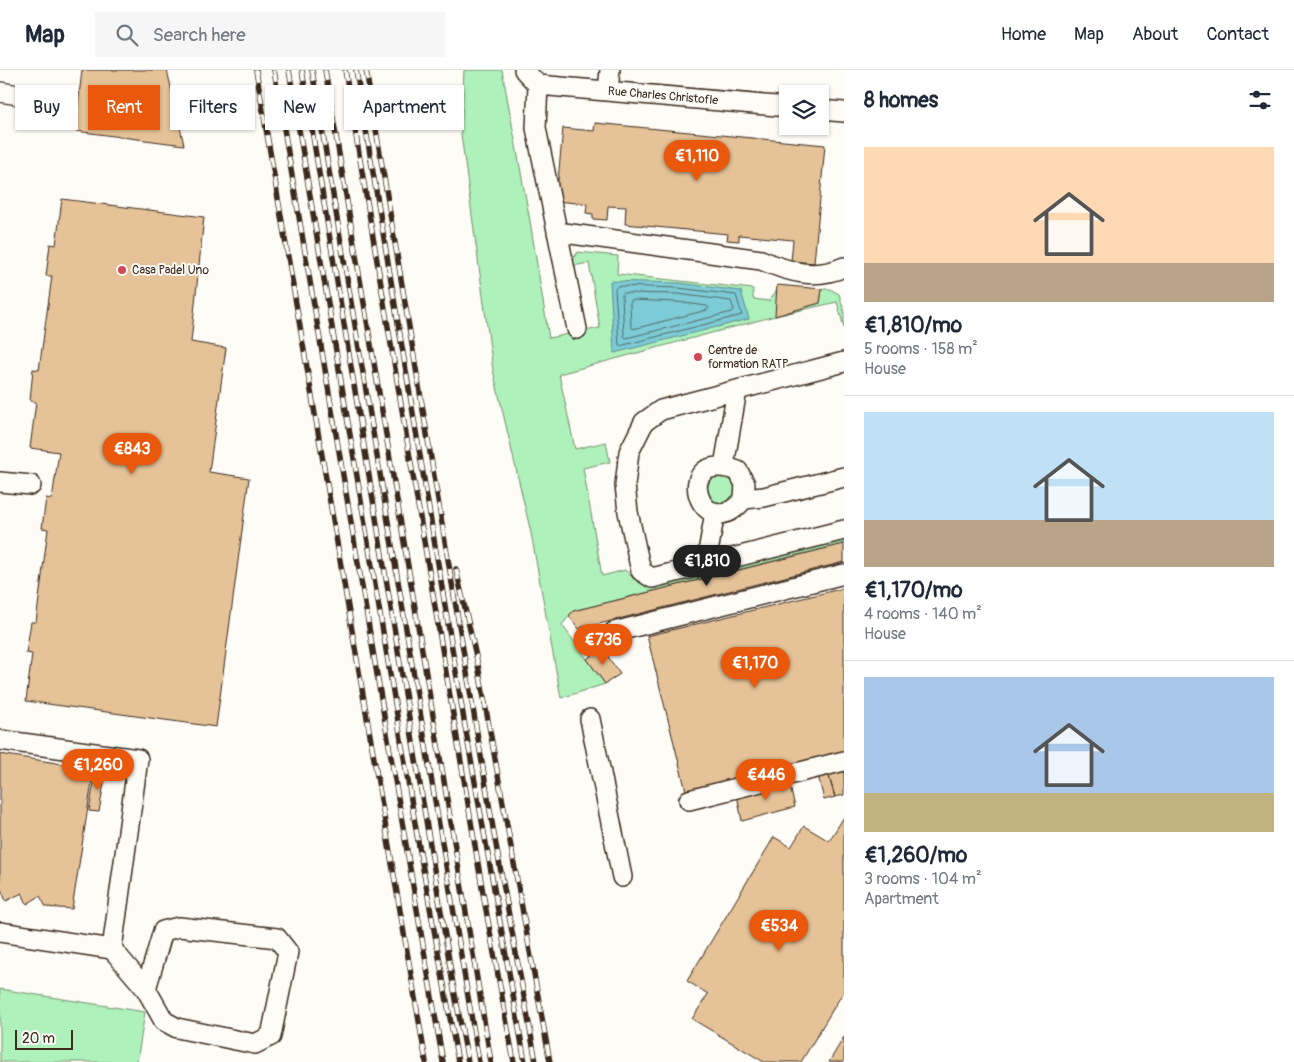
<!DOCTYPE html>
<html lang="en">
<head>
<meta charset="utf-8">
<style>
  :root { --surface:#fff; --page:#f6f6f7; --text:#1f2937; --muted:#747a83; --line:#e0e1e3; --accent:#ea580c }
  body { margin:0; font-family:Pangolin,sans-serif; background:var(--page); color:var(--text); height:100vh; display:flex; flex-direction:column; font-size:19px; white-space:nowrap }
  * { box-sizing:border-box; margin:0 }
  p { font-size:16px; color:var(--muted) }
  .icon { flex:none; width:28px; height:28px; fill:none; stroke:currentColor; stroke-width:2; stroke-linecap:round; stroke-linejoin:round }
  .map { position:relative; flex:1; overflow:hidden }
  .sheet { display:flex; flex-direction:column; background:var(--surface); width:450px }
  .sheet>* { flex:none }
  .hud { position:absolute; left:15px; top:15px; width:475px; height:45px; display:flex; gap:10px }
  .controls { position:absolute; left:779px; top:15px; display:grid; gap:10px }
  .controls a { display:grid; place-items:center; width:50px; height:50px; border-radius:0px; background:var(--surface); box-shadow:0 1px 4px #0004; font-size:25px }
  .scale { position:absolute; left:15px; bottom:12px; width:58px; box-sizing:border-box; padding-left:5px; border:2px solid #3b2a1e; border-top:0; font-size:14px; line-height:18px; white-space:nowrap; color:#3b2a1e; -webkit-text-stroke:4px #fdfcf7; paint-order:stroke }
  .price { position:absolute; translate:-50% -42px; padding:0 11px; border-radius:18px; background:var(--accent); color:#fff; font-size:16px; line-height:32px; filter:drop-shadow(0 1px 2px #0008) }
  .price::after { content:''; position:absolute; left:50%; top:30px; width:15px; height:11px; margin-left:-8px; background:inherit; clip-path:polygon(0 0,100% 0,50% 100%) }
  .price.on { background:#222; color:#fff }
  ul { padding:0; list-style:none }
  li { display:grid; align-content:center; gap:10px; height:265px; padding:0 20px }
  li+li { border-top:1px solid var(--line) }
  li span { display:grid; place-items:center; height:155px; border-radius:0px; color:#555 }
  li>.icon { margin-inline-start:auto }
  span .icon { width:90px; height:90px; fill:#fffc; stroke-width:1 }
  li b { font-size:21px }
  h2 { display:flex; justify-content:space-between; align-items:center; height:60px; padding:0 20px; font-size:21px }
  .pill { padding:0 18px; border-radius:0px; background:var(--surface); box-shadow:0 1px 4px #0004; font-size:18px; line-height:45px }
  .pill.on { background:var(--accent); color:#fff }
  header { display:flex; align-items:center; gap:30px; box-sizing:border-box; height:70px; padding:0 25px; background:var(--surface); border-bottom:1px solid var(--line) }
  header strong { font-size:24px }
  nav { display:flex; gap:28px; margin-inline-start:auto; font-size:18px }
  .search { width:350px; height:45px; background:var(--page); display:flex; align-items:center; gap:12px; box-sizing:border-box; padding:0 18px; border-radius:0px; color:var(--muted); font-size:19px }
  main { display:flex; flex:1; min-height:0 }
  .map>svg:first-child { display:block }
  .green { fill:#aef1ba; stroke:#748e6c }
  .water { fill:#7bcbd6; stroke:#618b8c }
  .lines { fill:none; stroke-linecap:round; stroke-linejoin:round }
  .shore { stroke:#556a68; stroke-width:1 }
  .building { fill:#e5c297; stroke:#3b2a1e }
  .minor-casing { stroke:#3b2a1e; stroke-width:22 }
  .minor { stroke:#fdfcf7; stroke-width:19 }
  .rail-casing { stroke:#3b2a1e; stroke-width:5.5 }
  .rail { stroke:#fdfcf7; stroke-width:4; stroke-dasharray:11; stroke-linecap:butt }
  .poi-dot { fill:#d1495b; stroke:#fdfcf7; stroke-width:2 }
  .labels { text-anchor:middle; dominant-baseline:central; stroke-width:4; stroke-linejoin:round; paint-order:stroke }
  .street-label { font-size:12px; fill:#3b2a1e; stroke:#fdfcf7 }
  .poi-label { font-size:12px; fill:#3b2a1e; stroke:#fdfcf7; text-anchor:start }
</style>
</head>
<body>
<header>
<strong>Map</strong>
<div class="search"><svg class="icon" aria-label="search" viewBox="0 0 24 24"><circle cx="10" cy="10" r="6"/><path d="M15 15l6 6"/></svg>Search here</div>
<nav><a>Home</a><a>Map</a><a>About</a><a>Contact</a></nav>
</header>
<main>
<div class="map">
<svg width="844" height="992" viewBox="0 0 844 992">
  <rect width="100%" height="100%" fill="#fdfcf7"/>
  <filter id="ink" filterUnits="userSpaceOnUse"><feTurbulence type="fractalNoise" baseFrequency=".02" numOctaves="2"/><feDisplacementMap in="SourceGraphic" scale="10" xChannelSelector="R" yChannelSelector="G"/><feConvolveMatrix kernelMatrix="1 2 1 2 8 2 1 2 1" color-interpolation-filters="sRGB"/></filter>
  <g filter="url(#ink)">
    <path class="green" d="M464 0H502L530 151 549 268 600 258 589 193 573 196 574 187 578 182 618 186 617 204 753 219V229L769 231 777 220 776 246 820 233 822 219H830L839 224 844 241V258L837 232 775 246 559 304 575 379 606 372 610 392 583 398 602 506 625 500 633 508 645 514 844 465V473L573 541 562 555 605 614 561 628 531 463 493 300 461 64Z
      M707 420a14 14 0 1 1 28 0a14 14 0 1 1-28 0Z
      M0 919 145 942 137 992H0Z"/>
    <path class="water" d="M610 211 679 213 741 221 749 249 614 283Z"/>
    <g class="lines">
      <path class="shore" d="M618 216 678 218 736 225 742 245 620 276 619 274 615 219Z
        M624 223 678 224 731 231 734 240 732 242 626 268 624 266 622 225Z
        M632 230 677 232 707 236 709 238 707 240 633 259 631 256 630 233Z"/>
    </g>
    <path class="building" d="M82 0H167L184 75 75 61Z
      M595 53 825 75 814 193 791 191 793 170 739 165V171L727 170 728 164 625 154 626 137 608 136 607 150 593 149V144L586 143 587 134 556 131 563 58 594 61Z
      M62 129 204 147 191 272 226 278 209 402 249 408 216 657 26 631 32 584 26 583 31 552H36L48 459 42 458 46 428 52 429 59 382 30 378 36 332 30 331 33 299 39 300 52 206H46L50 174 56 175Z
      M777 215 822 219 820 233 775 246Z
      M844 474V492L587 557 586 555 579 559 569 546 573 541Z
      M844 518V682L686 721 647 566Z
      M602 578 620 604 605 614 587 589Z
      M0 684 94 699 72 839 46 837 40 826 27 834 22 823 6 831 1 819 0 820Z
      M844 699V725L835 727 828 703Z
      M96 700 106 701 99 742 89 741Z
      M828 703 835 727 824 730 818 705Z
      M789 712 795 737 742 751 737 725Z
      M844 747V921L801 992H764L692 949 708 924 687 911 774 767 791 777 804 756 829 771Z
      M844 967V992H829Z"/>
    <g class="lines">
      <g class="minor-casing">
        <path id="minor" d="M524 0 538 15 536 58 577 259
          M538 15 788 37
          M608 21 610 0
          M0 22 62 32
          M820 40 844 42
          M557 162 761 190C789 202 815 210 844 197
          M844 292 661 340 644 352 629 382 625 415 628 442 641 501 652 508 844 460
          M724 396 737 320
          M0 412 31 415
          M744 429 745 414 738 401C668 376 701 481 744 429L764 427 844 407
          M706 494 715 442
          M614 562 844 504
          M590 649 622 807
          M0 670 138 689 112 879 0 862
          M689 730 844 691
          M112 879 146 919 164 951 177 958 255 974 271 966 288 882 277 868 179 857 163 861 146 919"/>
      </g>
      <use href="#minor" class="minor"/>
      <g class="rail-casing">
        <path id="rail" d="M256 0 426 992
          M274 0 443 992
          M289 0 418 771 458 992
          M302 0 453 914 468 992
          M312 0 479 992
          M325 0 491 992
          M345 0 484 829 514 992
          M356 0 465 656 525 992
          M366 0 494 764 536 992
          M456 499 478 595 550 992"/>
      </g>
      <use href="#rail" class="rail"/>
    </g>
  </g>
  <g class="poi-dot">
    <circle cx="122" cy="200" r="5"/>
    <circle cx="698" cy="287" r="5"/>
  </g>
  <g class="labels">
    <g class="street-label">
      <text transform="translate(663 26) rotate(5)">Rue Charles Christofle</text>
    </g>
    <g class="poi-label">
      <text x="132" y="200">Casa Padel Uno</text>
      <text x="708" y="280">Centre de<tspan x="708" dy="14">formation RATP</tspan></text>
    </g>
  </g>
</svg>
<div class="controls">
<a><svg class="icon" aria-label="layers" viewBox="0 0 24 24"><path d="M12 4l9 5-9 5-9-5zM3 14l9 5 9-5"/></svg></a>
</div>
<div class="scale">20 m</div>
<b class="price" style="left:697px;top:112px">€1,110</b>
<b class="price" style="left:132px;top:405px">€843</b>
<b class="price on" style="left:707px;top:517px">€1,810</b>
<b class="price" style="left:603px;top:596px">€736</b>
<b class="price" style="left:755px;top:619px">€1,170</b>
<b class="price" style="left:98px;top:721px">€1,260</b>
<b class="price" style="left:766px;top:731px">€446</b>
<b class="price" style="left:779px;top:882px">€534</b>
<div class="hud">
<a class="pill">Buy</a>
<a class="pill on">Rent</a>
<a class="pill">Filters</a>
<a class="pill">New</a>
<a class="pill">Apartment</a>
</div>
</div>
<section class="sheet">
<h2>8 homes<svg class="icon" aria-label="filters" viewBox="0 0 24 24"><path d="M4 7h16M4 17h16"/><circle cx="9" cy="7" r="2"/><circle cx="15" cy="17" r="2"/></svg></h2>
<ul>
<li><span style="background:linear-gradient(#ffd9b3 75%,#b9a48a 0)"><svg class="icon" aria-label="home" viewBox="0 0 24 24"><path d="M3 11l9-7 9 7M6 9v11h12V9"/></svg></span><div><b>€1,810/mo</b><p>5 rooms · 158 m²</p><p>House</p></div></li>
<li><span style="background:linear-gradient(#bfe0f5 70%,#b9a48a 0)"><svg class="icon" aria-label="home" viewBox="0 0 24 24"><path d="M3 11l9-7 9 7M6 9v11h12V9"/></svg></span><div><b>€1,170/mo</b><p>4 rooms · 140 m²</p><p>House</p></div></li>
<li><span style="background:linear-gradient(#a9c7e8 75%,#c2b280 0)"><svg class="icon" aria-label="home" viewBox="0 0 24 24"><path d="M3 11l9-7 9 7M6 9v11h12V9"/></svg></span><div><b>€1,260/mo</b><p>3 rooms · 104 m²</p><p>Apartment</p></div></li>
</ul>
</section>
</main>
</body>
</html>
